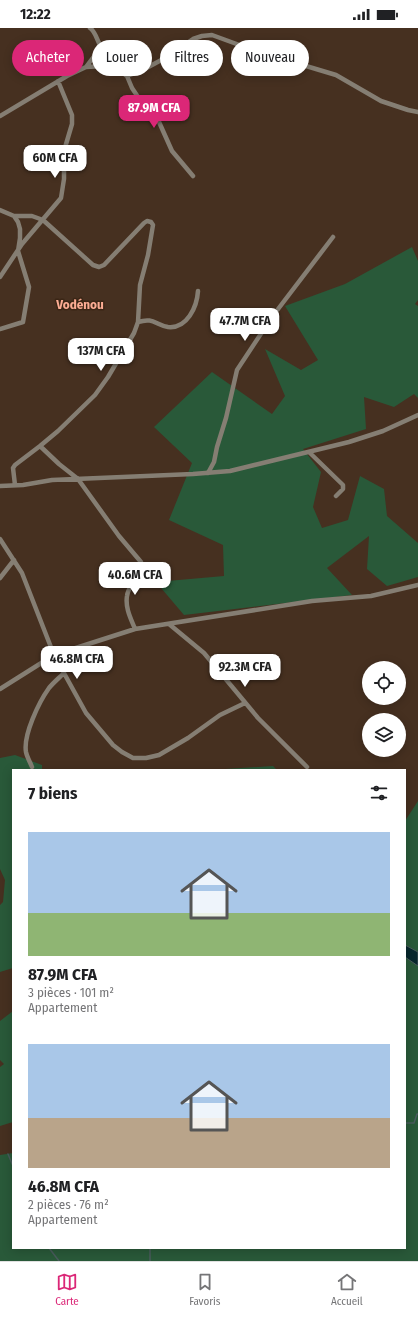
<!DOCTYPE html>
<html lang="fr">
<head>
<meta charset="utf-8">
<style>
  :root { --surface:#fff; --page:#f2f2f2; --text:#202124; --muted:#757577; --line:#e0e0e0; --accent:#db2777 }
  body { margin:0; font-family:"Fira Sans Condensed",sans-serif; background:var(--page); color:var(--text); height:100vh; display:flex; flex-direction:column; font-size:15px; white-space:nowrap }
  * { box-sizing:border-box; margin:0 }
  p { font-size:13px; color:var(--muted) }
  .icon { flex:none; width:22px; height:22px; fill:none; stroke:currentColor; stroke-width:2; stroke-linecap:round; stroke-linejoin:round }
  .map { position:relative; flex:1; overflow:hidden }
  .panel { position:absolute; left:12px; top:741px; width:394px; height:480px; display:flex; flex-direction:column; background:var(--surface); border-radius:0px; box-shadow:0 2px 10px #0003 }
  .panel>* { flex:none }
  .top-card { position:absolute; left:12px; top:12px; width:394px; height:36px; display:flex; gap:8px }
  .controls { position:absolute; left:362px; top:633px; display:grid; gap:8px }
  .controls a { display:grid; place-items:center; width:44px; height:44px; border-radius:50%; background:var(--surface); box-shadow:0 2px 10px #0003; font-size:20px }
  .price { position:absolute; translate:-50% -34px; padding:0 9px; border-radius:8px; background:#fff; color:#222; font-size:13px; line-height:26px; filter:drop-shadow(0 1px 2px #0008) }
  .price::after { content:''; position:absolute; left:50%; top:24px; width:12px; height:9px; margin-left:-6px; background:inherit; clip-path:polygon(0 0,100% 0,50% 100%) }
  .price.selected { background:var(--accent); color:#fff }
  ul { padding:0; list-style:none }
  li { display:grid; align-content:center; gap:8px; height:212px; padding:0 16px }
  li span { display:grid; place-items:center; height:124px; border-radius:0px; color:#555 }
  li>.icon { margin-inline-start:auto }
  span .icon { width:72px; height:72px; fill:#fffc; stroke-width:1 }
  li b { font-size:17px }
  h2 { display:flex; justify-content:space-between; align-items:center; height:48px; padding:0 16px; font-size:17px }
  .pill { padding:0 14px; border-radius:18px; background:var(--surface); box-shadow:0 2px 10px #0003; font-size:14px; line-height:36px }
  .pill.selected { background:var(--accent); color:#fff }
  .status { display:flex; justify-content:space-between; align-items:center; height:28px; padding:0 20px; background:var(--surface); direction:ltr }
  .status svg { height:11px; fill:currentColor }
  .menu { display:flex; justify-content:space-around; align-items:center; height:56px; border-top:1px solid var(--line); background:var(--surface); font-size:11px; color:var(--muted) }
  .menu a { display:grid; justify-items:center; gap:2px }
  .menu .selected { color:var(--accent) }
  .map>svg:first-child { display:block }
  .green { fill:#295939 }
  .water { fill:#07272c; stroke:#495b5c }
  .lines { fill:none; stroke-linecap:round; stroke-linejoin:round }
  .stream { stroke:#495b5c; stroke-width:1.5 }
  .minor { stroke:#857e73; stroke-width:4.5 }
  .labels { text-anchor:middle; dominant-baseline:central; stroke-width:3; stroke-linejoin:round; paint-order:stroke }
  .quarter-label { font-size:13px; font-weight:bold; fill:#fbac93; stroke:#3b2616 }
</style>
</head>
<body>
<div class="status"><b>12:22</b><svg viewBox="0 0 49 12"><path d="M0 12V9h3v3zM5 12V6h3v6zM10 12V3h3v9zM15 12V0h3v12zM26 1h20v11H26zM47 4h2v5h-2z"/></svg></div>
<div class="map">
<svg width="418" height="1233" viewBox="0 0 418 1233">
  <rect width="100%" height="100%" fill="#463020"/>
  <path class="green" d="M412 219 418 233V272L415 276 418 278V370L414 366 394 379 364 369 366 401 303 421 321 444 313 479 322 500 348 492 360 448 384 461 387 488 418 515V549L387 558 367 541 369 508 327 540 352 567 184 587 156 554 224 548 223 517 169 492 192 435 154 399 212 344 272 386 285 368 265 321 301 342 318 332 285 278 345 256Z
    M15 727 42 737V742H13V940L0 944V877L3 874 5 852 0 841V730Z
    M273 738 277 742H209Z
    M418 773V924L405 917V793Z
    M405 929 418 938V1233H0V1127L13 1125V1220H405Z
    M13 983V1094L0 1098V1039L4 1036 0 1032V993Z"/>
  <path class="water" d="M405 917 418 924V938L405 929Z"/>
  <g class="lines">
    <path class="stream" d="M405 1095H414L417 1086H418
      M8 1126 13 1138
      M49 1220 59 1233
      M150 1233V1220"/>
    <path class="minor" d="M90 0C96 4 97 13 101 19 108 30 116 41 127 48L141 43 165 30 193 11 202 8 212 7 253 22 336 47 381 73 408 82 418 84
      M86 39 101 19
      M127 48 132 60 140 72 155 85 172 123 193 148
      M0 88 67 48 86 39 105 38 119 42
      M0 182 14 188 18 194 20 201V210L18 223 29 259 23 294 0 301
      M14 188H32L43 192 93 237 99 239 104 237 144 195 147 193 151 194 153 197 148 227 140 257 138 294 134 305 108 349 95 367 58 403 40 418 15 437 13 440 15 457
      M0 249 22 216 61 170 64 151V123L72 96V87L58 53
      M138 294C154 289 155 297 168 299 187 301 197 279 198 263
      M40 418 59 436 78 451 119 508 141 534C144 545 128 556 127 568 125 580 131 591 135 601
      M310 425 343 457V461L336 468
      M208 445 214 434 217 419 226 390 237 342 272 289 333 209
      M0 458 23 457 52 452 193 446 230 443 349 414 383 403 418 387
      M0 511 22 545 54 627 86 685 113 717 122 724 133 730H146L159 727 188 710 220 687 245 675
      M0 550 14 532
      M169 596 204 625 258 690 307 739
      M0 661 54 627 135 601 312 573 371 568 418 557
      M32 739C30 734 27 729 26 724 23 707 39 674 49 660 53 655 59 650 64 645"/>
  </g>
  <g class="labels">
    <g class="quarter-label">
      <text x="80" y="276">Vodénou</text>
    </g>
  </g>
</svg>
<div class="controls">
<a><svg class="icon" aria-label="locate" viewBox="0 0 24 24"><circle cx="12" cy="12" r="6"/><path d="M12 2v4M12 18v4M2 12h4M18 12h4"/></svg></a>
<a><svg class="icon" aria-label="layers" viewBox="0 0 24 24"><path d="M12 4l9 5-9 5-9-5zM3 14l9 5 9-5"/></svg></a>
</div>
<b class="price selected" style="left:154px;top:101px">87.9M CFA</b>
<b class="price" style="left:55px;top:151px">60M CFA</b>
<b class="price" style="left:245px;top:314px">47.7M CFA</b>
<b class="price" style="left:101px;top:344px">137M CFA</b>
<b class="price" style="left:135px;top:568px">40.6M CFA</b>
<b class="price" style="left:77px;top:652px">46.8M CFA</b>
<b class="price" style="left:245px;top:660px">92.3M CFA</b>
<div class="top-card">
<a class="pill selected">Acheter</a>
<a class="pill">Louer</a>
<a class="pill">Filtres</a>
<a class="pill">Nouveau</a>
</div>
<section class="panel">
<h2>7 biens<svg class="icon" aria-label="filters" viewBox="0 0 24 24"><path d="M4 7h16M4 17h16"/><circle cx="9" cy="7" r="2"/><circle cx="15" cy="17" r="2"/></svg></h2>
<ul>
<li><span style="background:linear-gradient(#a9c7e8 65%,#8fb573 0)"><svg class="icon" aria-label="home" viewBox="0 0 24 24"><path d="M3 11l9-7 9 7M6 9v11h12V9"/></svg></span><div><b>87.9M CFA</b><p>3 pièces · 101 m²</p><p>Appartement</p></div></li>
<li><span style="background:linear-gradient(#a9c7e8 60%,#b9a48a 0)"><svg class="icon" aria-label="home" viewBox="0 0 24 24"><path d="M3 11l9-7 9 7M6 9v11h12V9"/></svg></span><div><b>46.8M CFA</b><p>2 pièces · 76 m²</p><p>Appartement</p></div></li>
</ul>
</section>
</div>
<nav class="menu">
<a class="selected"><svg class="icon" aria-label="map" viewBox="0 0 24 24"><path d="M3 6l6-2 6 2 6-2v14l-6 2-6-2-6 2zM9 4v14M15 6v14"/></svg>Carte</a>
<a><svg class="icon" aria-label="saved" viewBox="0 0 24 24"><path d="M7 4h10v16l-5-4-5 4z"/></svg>Favoris</a>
<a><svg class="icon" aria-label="home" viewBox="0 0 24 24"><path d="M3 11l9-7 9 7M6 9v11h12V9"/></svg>Accueil</a>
</nav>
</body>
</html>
